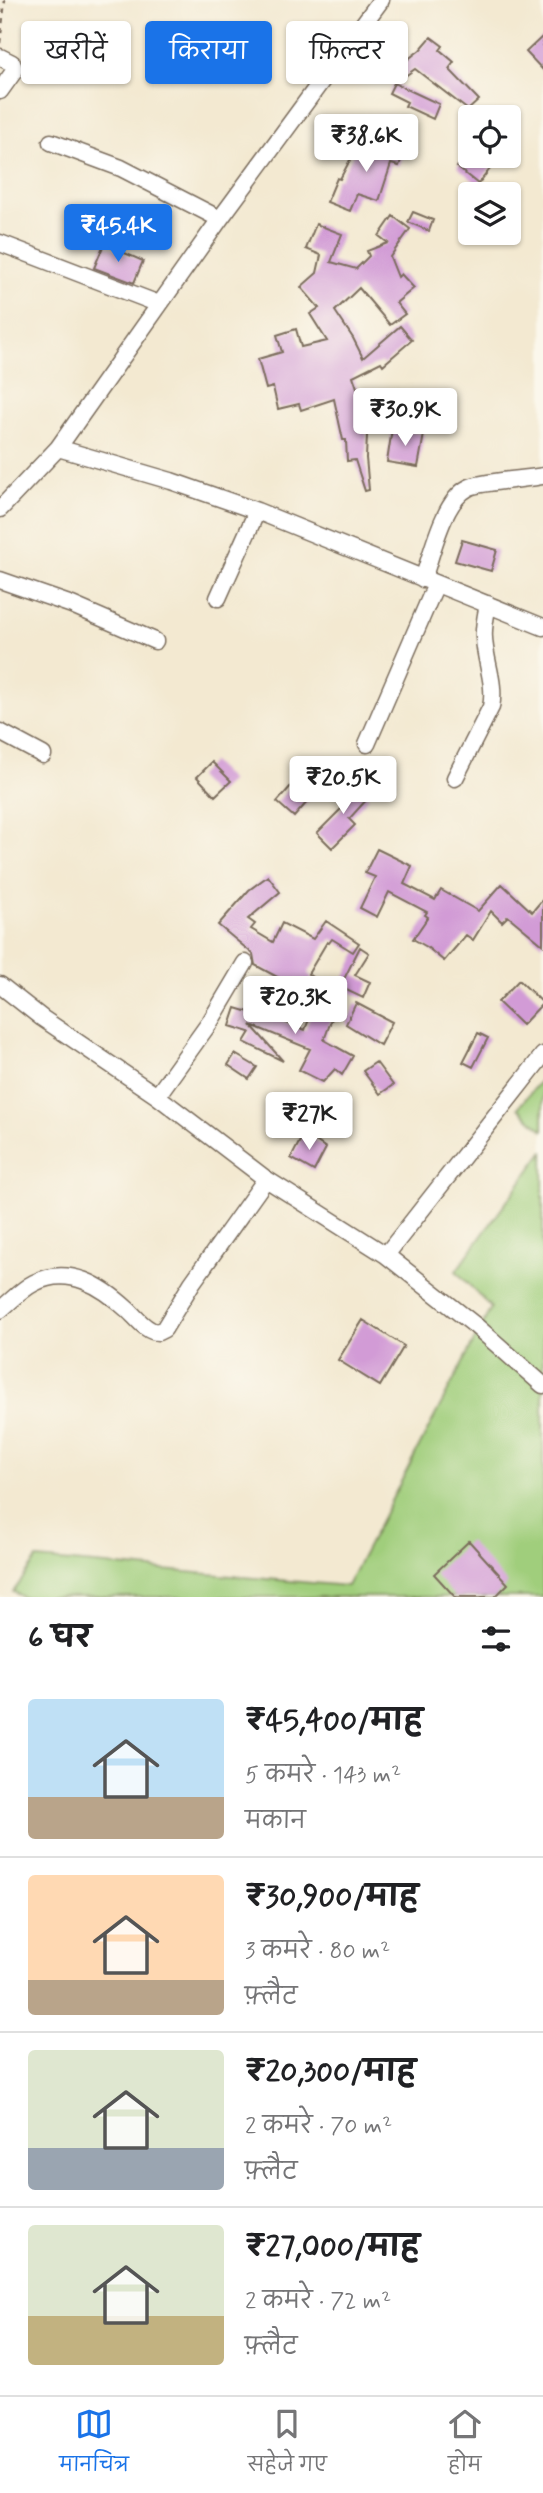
<!DOCTYPE html>
<html lang="hi">
<head>
<meta charset="utf-8">
<style>
  :root { --surface:#fff; --page:#f6f6f6; --text:#202124; --muted:#757577; --line:#e0e0e0; --accent:#1a73e8 }
  body { margin:0; font-family:Mynerve,"Playpen Sans Deva",sans-serif; background:var(--page); color:var(--text); height:100vh; display:flex; flex-direction:column; font-size:26px; white-space:nowrap }
  * { box-sizing:border-box; margin:0 }
  p { font-size:23px; color:var(--muted) }
  .icon { flex:none; width:38px; height:38px; fill:none; stroke:currentColor; stroke-width:2; stroke-linecap:round; stroke-linejoin:round }
  .map { position:relative; height:1597px; overflow:hidden }
  .sheet { display:flex; flex-direction:column; background:var(--surface); flex:1 }
  .sheet>* { flex:none }
  .guide { position:absolute; left:21px; top:21px; width:502px; height:63px; display:flex; gap:14px }
  .fabs { position:absolute; left:458px; top:105px; display:grid; gap:14px }
  .fabs a { display:grid; place-items:center; width:63px; height:63px; border-radius:7px; background:var(--surface); box-shadow:0 2px 5px #0004; font-size:35px }
  .price { position:absolute; translate:-50% -60px; padding:0 16px; border-radius:7px; background:#fff; color:#222; font-size:23px; line-height:46px; filter:drop-shadow(0 2px 4px #0008) }
  .price::after { content:''; position:absolute; left:50%; top:42px; width:21px; height:16px; margin-left:-10px; background:inherit; clip-path:polygon(0 0,100% 0,50% 100%) }
  .price.on { background:var(--accent); color:#fff }
  ul { padding:0; list-style:none }
  li { display:flex; align-items:center; gap:21px; height:175px; padding:0 28px }
  li+li { border-top:2px solid var(--line) }
  li span { display:grid; place-items:center; flex:none; width:196px; height:140px; border-radius:7px; color:#555 }
  li>.icon { margin-inline-start:auto }
  span .icon { width:84px; height:84px; fill:#fffc; stroke-width:1 }
  li b { font-size:30px }
  h2 { display:flex; justify-content:space-between; align-items:center; height:84px; padding:0 28px; font-size:30px }
  .pill { padding:0 24px; border-radius:7px; background:var(--surface); box-shadow:0 2px 5px #0004; font-size:24px; line-height:63px }
  .pill.on { background:var(--accent); color:#fff }
  .tab-bar { display:flex; justify-content:space-around; align-items:center; height:98px; border-top:2px solid var(--line); background:var(--surface); font-size:19px; color:var(--muted) }
  .tab-bar a { display:grid; justify-items:center; gap:4px }
  .tab-bar .on { color:var(--accent) }
  .map>svg:first-child { display:block }
  .green { fill:#a0ce7c; stroke:#6e7c4d; stroke-width:2 }
  .building { fill:#d29bd6 }
  .lines { fill:none; stroke-linecap:round; stroke-linejoin:round }
  .minor-casing { stroke:#7b6d5d; stroke-width:19 }
  .path { stroke:#7b6d5d; stroke-width:2.5; stroke-dasharray:5 5; stroke-linecap:butt }
  .minor { stroke:#fff; stroke-width:16 }
</style>
</head>
<body>
<div class="map">
<svg width="543" height="1597" viewBox="0 0 543 1597">
  <rect width="100%" height="100%" fill="#fbf7ec"/>
  <filter id="ink" filterUnits="userSpaceOnUse"><feTurbulence type="fractalNoise" baseFrequency=".0143" numOctaves="2"/><feDisplacementMap in="SourceGraphic" scale="14" xChannelSelector="R" yChannelSelector="G"/><feConvolveMatrix kernelMatrix="1 2 1 2 8 2 1 2 1" color-interpolation-filters="sRGB"/></filter>
  <filter id="wash" filterUnits="userSpaceOnUse"><feTurbulence type="fractalNoise" baseFrequency=".00686" numOctaves="4" result="noise"/><feDisplacementMap in="SourceGraphic" scale="28" xChannelSelector="R" yChannelSelector="G"/><feGaussianBlur stdDeviation="1.57" result="paint"/><feColorMatrix in="noise" values="0 0 0 0 0 0 0 0 0 0 0 0 0 0 0 0 0 1.4 0 .05"/><feComposite in="paint" operator="in"/></filter>
  <g filter="url(#wash)">
    <rect width="100%" height="100%" fill="#f3e9d1"/>
    <path class="green" d="M543 1077V1130L518 1108Z
      M543 1152V1597H23L13 1592 37 1559 347 1586 491 1308 456 1271Z"/>
    <g id="blocks">
      <path class="building" d="M543 36V70L526 52Z
        M431 37 443 46 440 50 454 62 449 69 479 100 468 110 415 69 401 79 394 70 420 50Z
        M394 83 439 104 433 119 405 106 407 102 389 93Z
        M392 136 407 142 399 166 391 164 379 201 357 194 350 211 327 202 337 178 340 179 359 143 385 156Z
        M466 156H484L494 164 478 184 457 167Z
        M413 212 433 220 429 231 408 222Z
        M393 216 410 229 390 257 398 277 401 274 414 288 396 303 405 314 390 325 359 288 335 311 353 338 363 358 400 326 412 340 383 365 381 362 353 376 364 408 361 409 367 435 366 458 369 490 365 491 355 460 347 461 346 440H343L334 399 301 410 299 404 278 409 273 387 266 389 258 359 282 352 277 335 296 329 301 347 327 341 310 314 319 308 301 287 317 273 321 255 306 249 316 224 342 234 331 262 356 269 369 256 367 251 388 243 379 236Z
        M104 244 143 261 134 283 94 268Z
        M392 429 424 434 418 467 387 462Z
        M462 540 497 550 491 571 455 561Z
        M212 762 231 781 215 796 197 777Z
        M305 770 322 785 294 817 277 802Z
        M353 783 369 797 349 819 355 825 332 848 317 833 346 804 340 798Z
        M377 849 412 866 404 884 435 900 441 890 478 911 502 884 532 912 543 899V945L508 916 502 922 491 911 473 940 466 935 444 961 427 947 413 939 428 917 425 915 427 912 389 892 377 917 360 908 375 877 365 873Z
        M268 876 280 892 248 919 255 924 251 929 273 942 282 923 313 939 326 921 359 943 353 952 332 939 329 943 327 942 308 974 312 977 305 992 255 965 253 954 218 925 249 890Z
        M360 947 369 953 355 975 370 982 363 998 340 987Z
        M519 980 543 1003 522 1025 498 1002Z
        M262 989 278 991 275 1018 305 1030 314 1006 334 1013 324 1040 353 1056 342 1075 335 1069 323 1082 299 1070 310 1049 251 1025 283 1061 244 1042 250 1032 230 1026 236 1008 259 1015Z
        M356 1003 392 1022 380 1045 346 1024Z
        M478 1033 488 1038 473 1067 463 1062Z
        M235 1054 257 1067 249 1079 228 1065Z
        M376 1062 393 1085 380 1094 363 1071Z
        M291 1098 301 1107 282 1128 271 1119Z
        M304 1133 326 1148 314 1171 291 1158Z
        M363 1320 404 1346 380 1386 338 1360Z
        M469 1541 508 1584 495 1597H455L434 1574Z"/>
    </g>
  </g>
  <g filter="url(#ink)">
    <use href="#blocks" fill-opacity="0" stroke="#7b6d5d" stroke-width="2"/>
    <g class="lines">
      <g class="minor-casing">
        <path id="minor" d="M0 57 12 63 15 70 0 91
          M51 142 121 168 220 219
          M0 243 159 304
          M58 448 171 481 257 511 543 627
          M0 509 58 448 220 219 381 0
          M423 579C432 554 443 501 468 488 478 482 528 479 543 476
          M0 580 72 605 155 641
          M218 598 257 511
          M0 732 43 755
          M367 744 436 584
          M455 778 491 707C496 683 485 662 484 638 483 627 486 615 488 604
          M0 985 42 1018 157 1096 266 1179 386 1255 476 1326 543 1385
          M157 1096 210 1022 245 963
          M386 1255 543 1055
          M0 1310C11 1301 22 1289 34 1283 69 1265 102 1286 128 1310 137 1318 146 1332 158 1332L164 1329 192 1283 266 1179"/>
      </g>
      <path class="path" d="M0 43 5 0"/>
      <use href="#minor" class="minor"/>
    </g>
  </g>
</svg>
<div class="fabs">
<a><svg class="icon" aria-label="locate" viewBox="0 0 24 24"><circle cx="12" cy="12" r="6"/><path d="M12 2v4M12 18v4M2 12h4M18 12h4"/></svg></a>
<a><svg class="icon" aria-label="layers" viewBox="0 0 24 24"><path d="M12 4l9 5-9 5-9-5zM3 14l9 5 9-5"/></svg></a>
</div>
<b class="price" style="left:366px;top:174px">₹38.6K</b>
<b class="price on" style="left:118px;top:264px">₹45.4K</b>
<b class="price" style="left:405px;top:448px">₹30.9K</b>
<b class="price" style="left:343px;top:816px">₹20.5K</b>
<b class="price" style="left:295px;top:1036px">₹20.3K</b>
<b class="price" style="left:309px;top:1152px">₹27K</b>
<div class="guide">
<a class="pill">खरीदें</a>
<a class="pill on">किराया</a>
<a class="pill">फ़िल्टर</a>
</div>
</div>
<section class="sheet">
<h2>6 घर<svg class="icon" aria-label="filters" viewBox="0 0 24 24"><path d="M4 7h16M4 17h16"/><circle cx="9" cy="7" r="2"/><circle cx="15" cy="17" r="2"/></svg></h2>
<ul>
<li><span style="background:linear-gradient(#bfe0f5 70%,#b9a48a 0)"><svg class="icon" aria-label="home" viewBox="0 0 24 24"><path d="M3 11l9-7 9 7M6 9v11h12V9"/></svg></span><div><b>₹45,400/माह</b><p>5 कमरे · 143 m²</p><p>मकान</p></div></li>
<li><span style="background:linear-gradient(#ffd9b3 75%,#b9a48a 0)"><svg class="icon" aria-label="home" viewBox="0 0 24 24"><path d="M3 11l9-7 9 7M6 9v11h12V9"/></svg></span><div><b>₹30,900/माह</b><p>3 कमरे · 80 m²</p><p>फ़्लैट</p></div></li>
<li><span style="background:linear-gradient(#dfe7d0 70%,#9aa5b1 0)"><svg class="icon" aria-label="home" viewBox="0 0 24 24"><path d="M3 11l9-7 9 7M6 9v11h12V9"/></svg></span><div><b>₹20,300/माह</b><p>2 कमरे · 70 m²</p><p>फ़्लैट</p></div></li>
<li><span style="background:linear-gradient(#dfe7d0 65%,#c2b280 0)"><svg class="icon" aria-label="home" viewBox="0 0 24 24"><path d="M3 11l9-7 9 7M6 9v11h12V9"/></svg></span><div><b>₹27,000/माह</b><p>2 कमरे · 72 m²</p><p>फ़्लैट</p></div></li>
</ul>
</section>
<nav class="tab-bar">
<a class="on"><svg class="icon" aria-label="map" viewBox="0 0 24 24"><path d="M3 6l6-2 6 2 6-2v14l-6 2-6-2-6 2zM9 4v14M15 6v14"/></svg>मानचित्र</a>
<a><svg class="icon" aria-label="saved" viewBox="0 0 24 24"><path d="M7 4h10v16l-5-4-5 4z"/></svg>सहेजे गए</a>
<a><svg class="icon" aria-label="home" viewBox="0 0 24 24"><path d="M3 11l9-7 9 7M6 9v11h12V9"/></svg>होम</a>
</nav>
</body>
</html>
